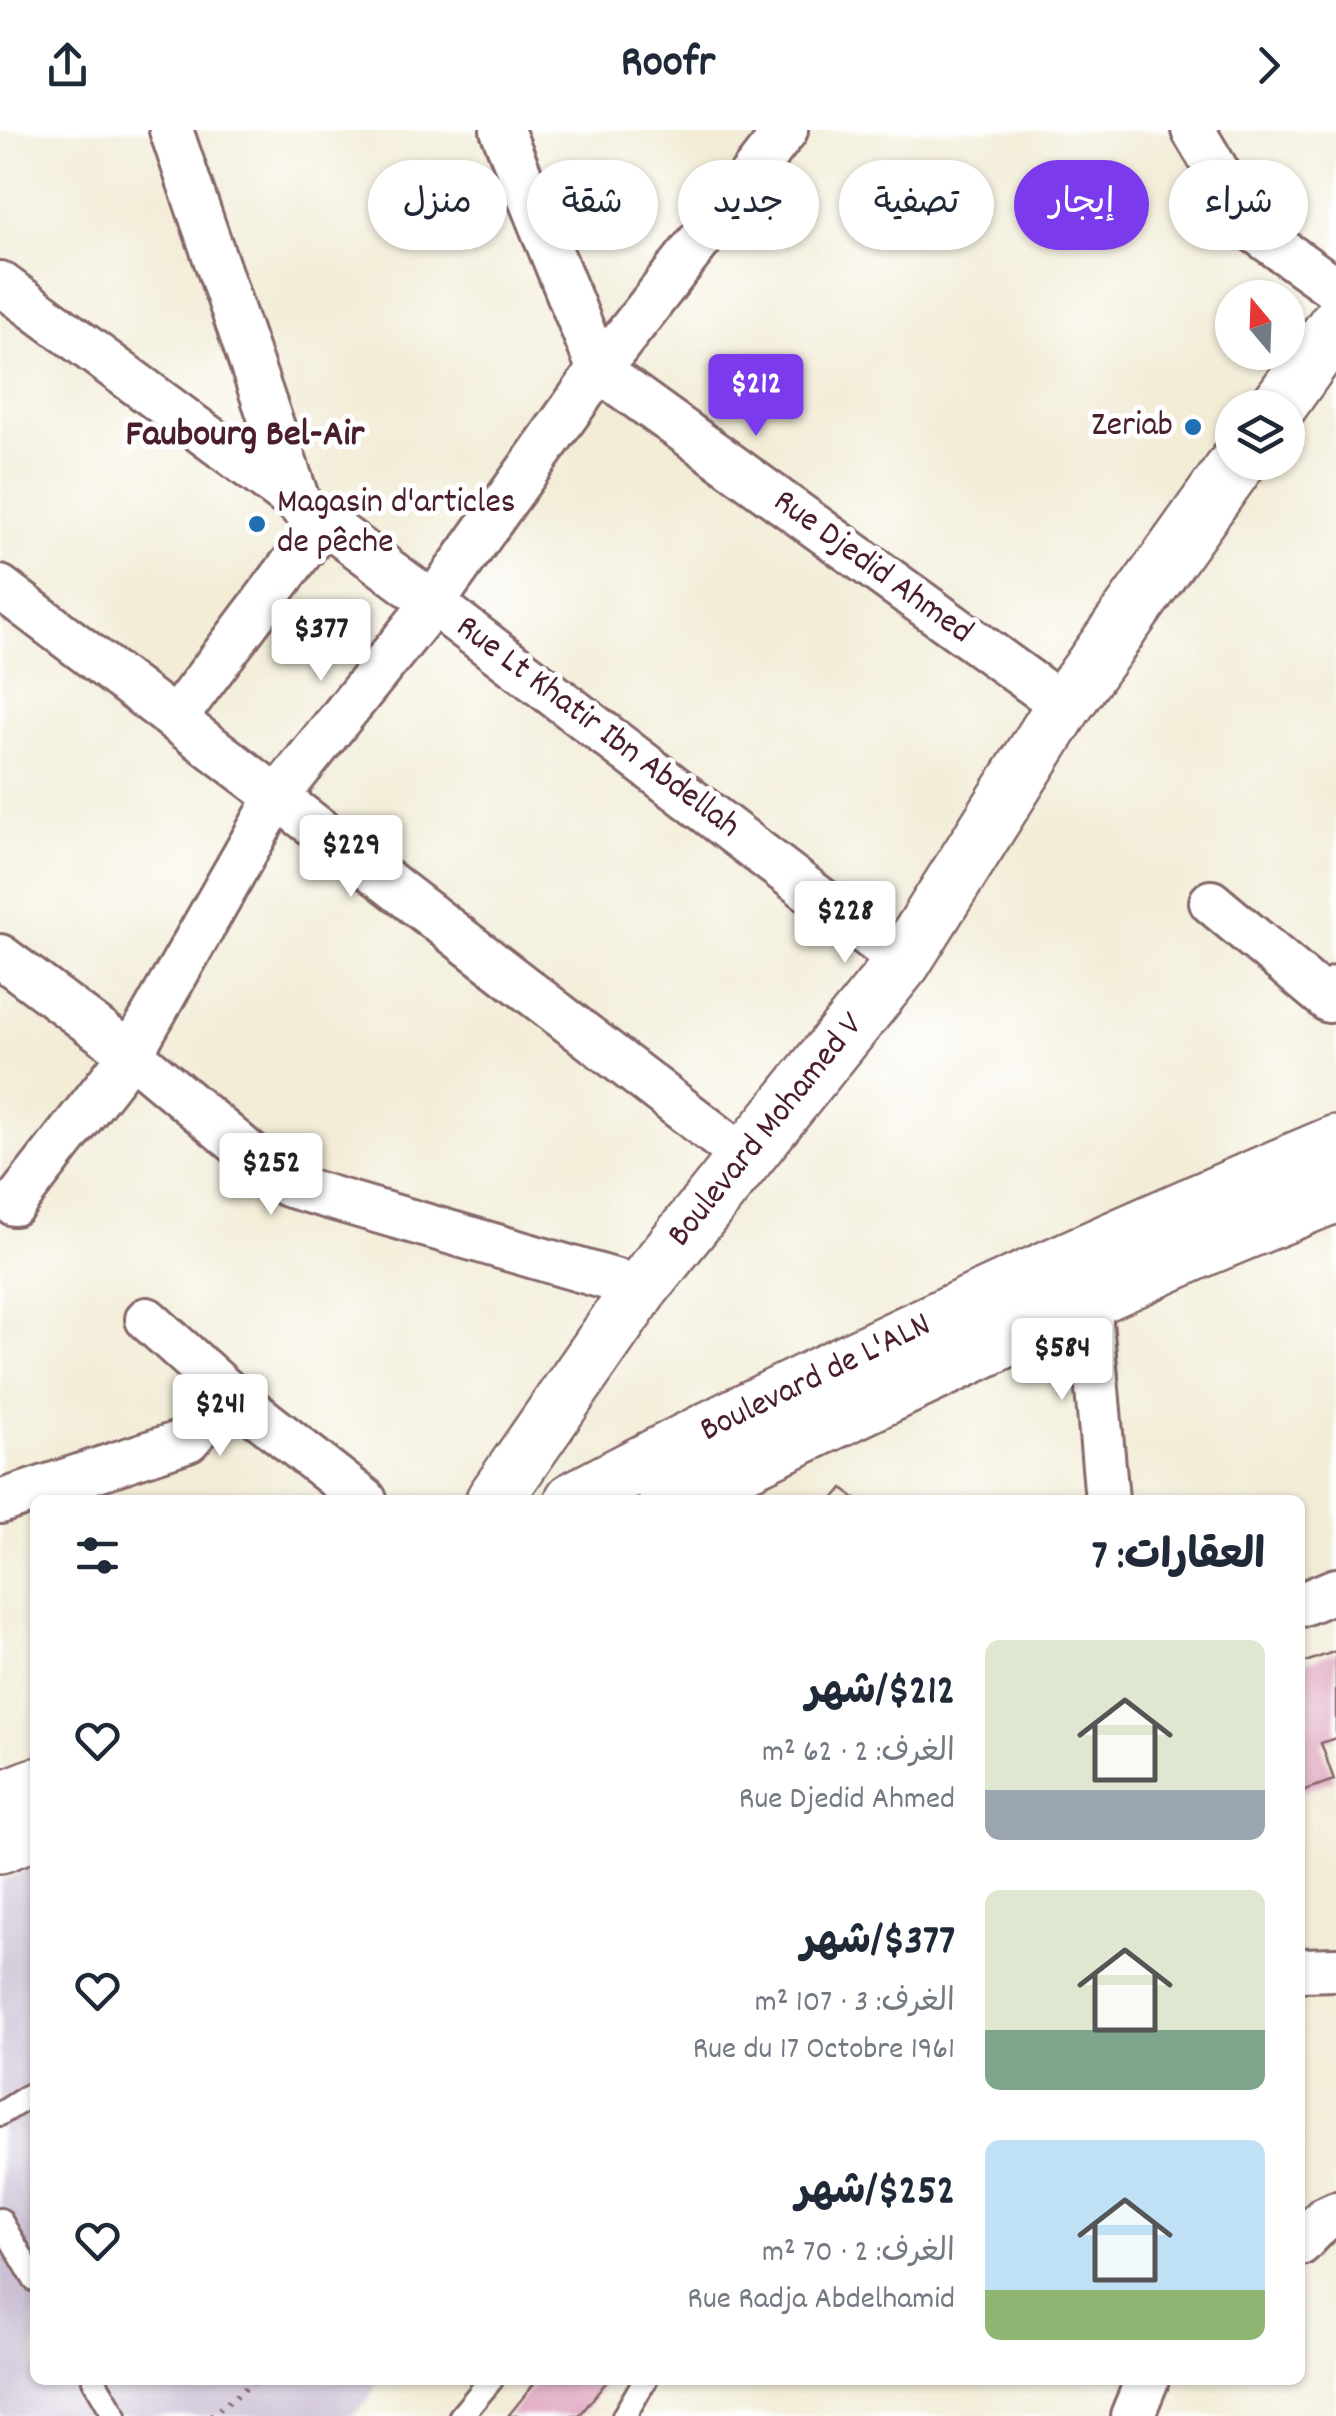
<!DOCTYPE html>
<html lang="ar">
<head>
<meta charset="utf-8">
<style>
  :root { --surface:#fff; --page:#f2f2f3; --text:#1f2937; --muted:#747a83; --accent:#7c3aed }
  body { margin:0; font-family:Dekko,"Playpen Sans Arabic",sans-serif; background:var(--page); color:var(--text); direction:rtl; height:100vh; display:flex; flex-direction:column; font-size:38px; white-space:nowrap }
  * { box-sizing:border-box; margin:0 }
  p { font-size:32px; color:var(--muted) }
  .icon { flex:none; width:55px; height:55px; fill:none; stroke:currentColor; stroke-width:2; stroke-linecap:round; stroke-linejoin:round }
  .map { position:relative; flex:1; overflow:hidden; direction:ltr }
  .sheet { position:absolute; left:30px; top:1365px; width:1275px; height:890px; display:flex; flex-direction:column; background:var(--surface); border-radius:15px; box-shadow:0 2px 8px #0004; direction:rtl }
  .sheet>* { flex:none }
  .guide { position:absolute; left:30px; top:30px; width:1278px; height:90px; direction:rtl; display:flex; gap:20px }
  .needle { width:65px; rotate:341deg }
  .fabs { position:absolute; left:1215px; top:150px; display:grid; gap:20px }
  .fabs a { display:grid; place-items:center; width:90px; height:90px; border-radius:50%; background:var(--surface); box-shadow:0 2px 8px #0004; font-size:50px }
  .price { position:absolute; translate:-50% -85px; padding:0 22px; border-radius:10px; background:#fff; color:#222; font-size:32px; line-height:65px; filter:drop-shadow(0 2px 5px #0008) }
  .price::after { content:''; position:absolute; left:50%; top:60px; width:30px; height:22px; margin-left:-15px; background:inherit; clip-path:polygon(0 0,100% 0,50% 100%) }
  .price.on { background:var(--accent); color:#fff }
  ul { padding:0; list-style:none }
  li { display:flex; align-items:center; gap:30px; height:250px; padding:0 40px }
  li span { display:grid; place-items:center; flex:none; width:280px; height:200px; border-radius:15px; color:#555 }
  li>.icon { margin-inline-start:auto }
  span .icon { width:120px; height:120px; fill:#fffc; stroke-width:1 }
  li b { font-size:42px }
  h2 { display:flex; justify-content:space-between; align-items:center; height:120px; padding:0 40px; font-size:42px }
  .tag { padding:0 35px; border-radius:45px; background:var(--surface); box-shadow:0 2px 8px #0004; font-size:35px; line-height:90px }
  .tag.on { background:var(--accent); color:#fff }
  header { display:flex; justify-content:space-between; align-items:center; height:130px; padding:0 40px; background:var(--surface); font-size:45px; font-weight:700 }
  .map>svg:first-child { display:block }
  .industrial { fill:#cbbfd4 }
  .building { fill:#e0a8c2 }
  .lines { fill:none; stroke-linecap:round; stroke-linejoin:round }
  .lane-casing { stroke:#856768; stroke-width:28 }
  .street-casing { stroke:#856768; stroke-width:48 }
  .secondary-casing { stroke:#856768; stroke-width:60 }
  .primary-casing { stroke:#856768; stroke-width:60 }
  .path { stroke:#856768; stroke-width:6; stroke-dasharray:2.5 8; stroke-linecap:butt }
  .lane { stroke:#fff; stroke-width:22 }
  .street { stroke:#fff; stroke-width:42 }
  .secondary { stroke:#fff; stroke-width:55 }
  .primary { stroke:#fff; stroke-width:55 }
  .poi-dot { fill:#1f6fb2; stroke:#fff; stroke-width:4 }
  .labels { text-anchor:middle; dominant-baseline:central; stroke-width:10; stroke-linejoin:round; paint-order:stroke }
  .poi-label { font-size:35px; fill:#4a1f2b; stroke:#fff; text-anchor:end }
  .street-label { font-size:35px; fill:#4a1f2b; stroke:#fff }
  .neighbourhood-label { font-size:38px; font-weight:bold; fill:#4a1f2b; stroke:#fff }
</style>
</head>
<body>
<header><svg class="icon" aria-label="forward" viewBox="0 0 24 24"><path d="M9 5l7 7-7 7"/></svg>Roofr<svg class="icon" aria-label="share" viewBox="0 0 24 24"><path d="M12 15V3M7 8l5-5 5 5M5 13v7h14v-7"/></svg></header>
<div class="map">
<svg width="1336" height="2286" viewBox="0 0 1336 2286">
  <rect width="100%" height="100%" fill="#fff"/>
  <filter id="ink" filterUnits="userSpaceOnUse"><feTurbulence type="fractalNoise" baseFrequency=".01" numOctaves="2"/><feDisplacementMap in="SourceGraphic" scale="20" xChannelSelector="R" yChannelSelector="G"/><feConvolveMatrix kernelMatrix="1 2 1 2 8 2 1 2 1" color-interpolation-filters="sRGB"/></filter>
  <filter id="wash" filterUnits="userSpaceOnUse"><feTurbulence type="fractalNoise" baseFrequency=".0048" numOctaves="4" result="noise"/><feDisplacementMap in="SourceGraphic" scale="40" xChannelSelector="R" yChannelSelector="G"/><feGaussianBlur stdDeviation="2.25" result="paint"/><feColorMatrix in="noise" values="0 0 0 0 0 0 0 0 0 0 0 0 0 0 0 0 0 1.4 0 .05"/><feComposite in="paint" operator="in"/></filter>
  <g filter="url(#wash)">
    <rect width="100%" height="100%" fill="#f3edd8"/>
    <path class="industrial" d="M35 1736V2250H379L366 2273 351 2286H0V1751Z"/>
    <g id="blocks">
      <path class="building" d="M843 1358 857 1370H833Z
        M1336 1521V1608L1321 1613 1334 1650 1300 1662V1534Z
        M537 2250H608L579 2286H508Z"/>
    </g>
  </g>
  <g filter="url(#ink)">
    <use href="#blocks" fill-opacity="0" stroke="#856768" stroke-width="2.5"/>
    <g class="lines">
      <g class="lane-casing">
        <path id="lane" d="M0 1984 35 1962
          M0 2090 35 2150
          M94 2250 115 2286
          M461 2286 491 2250
          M624 2286 645 2250"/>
      </g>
      <g class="street-casing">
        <path id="street" d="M171 0 300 376
          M502 0 599 240 1064 576
          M1193 0 1252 99 1336 159
          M0 153 433 473 903 832
          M0 457 277 667 744 1027
          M175 589 323 393
          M1211 772 1329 871 1336 858
          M0 826 131 924 287 1055 641 1158
          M14 1074 131 924 277 667 433 473 599 240 786 0
          M1089 1170 1107 1370
          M230 1264 365 1370
          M0 1372 188 1310 230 1264 147 1189
          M1300 1475 1336 1460
          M1300 1840 1336 1839
          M1300 2114 1325 2088 1336 2083
          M1132 2286 1147 2250"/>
      </g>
      <g class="secondary-casing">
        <path id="secondary" d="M1277 278 1336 195
          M494 1370 641 1158 903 832 1064 576 1238 332"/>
      </g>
      <g class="primary-casing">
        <path id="primary" d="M573 1370C821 1238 1078 1123 1336 1013
          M667 1370 1089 1170 1207 1117 1336 1064
          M0 1670 35 1656
          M0 1715 35 1701"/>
      </g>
      <path class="path" d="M211 2286 256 2250"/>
      <use href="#lane" class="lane"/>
      <use href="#street" class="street"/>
      <use href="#secondary" class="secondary"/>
      <use href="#primary" class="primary"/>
    </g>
  </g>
  <g class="poi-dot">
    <circle cx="1193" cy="297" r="10"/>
    <circle cx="257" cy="394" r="10"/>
  </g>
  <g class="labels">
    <g class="poi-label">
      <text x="1173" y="297">Zeriab</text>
      <text x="277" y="374" text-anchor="start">Magasin d'articles<tspan x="277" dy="40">de pêche</tspan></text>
    </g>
    <g class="street-label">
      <text transform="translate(872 438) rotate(36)">Rue Djedid Ahmed</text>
      <text transform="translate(597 598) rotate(37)">Rue Lt Khatir Ibn Abdellah</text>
      <text transform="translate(767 1001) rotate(-51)">Boulevard Mohamed V</text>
      <text transform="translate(816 1249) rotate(-26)">Boulevard de L'ALN</text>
    </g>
    <g class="neighbourhood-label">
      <text x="245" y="306">Faubourg Bel-Air</text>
    </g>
  </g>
</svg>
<div class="fabs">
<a><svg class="needle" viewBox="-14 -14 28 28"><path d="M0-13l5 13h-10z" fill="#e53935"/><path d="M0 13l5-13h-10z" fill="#747a83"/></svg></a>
<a><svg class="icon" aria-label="layers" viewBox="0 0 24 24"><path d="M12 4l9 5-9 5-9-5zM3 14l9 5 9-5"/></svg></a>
</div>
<b class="price on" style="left:756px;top:309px">$212</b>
<b class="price" style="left:321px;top:554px">$377</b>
<b class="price" style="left:351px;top:770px">$229</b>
<b class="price" style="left:845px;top:836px">$228</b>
<b class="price" style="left:271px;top:1088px">$252</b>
<b class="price" style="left:1062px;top:1273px">$584</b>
<b class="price" style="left:220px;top:1329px">$241</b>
<div class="guide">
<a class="tag">شراء</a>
<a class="tag on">إيجار</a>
<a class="tag">تصفية</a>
<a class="tag">جديد</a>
<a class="tag">شقة</a>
<a class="tag">منزل</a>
</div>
<section class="sheet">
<h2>العقارات: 7<svg class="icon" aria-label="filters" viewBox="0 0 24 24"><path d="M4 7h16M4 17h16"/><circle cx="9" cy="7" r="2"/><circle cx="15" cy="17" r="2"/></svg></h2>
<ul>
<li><span style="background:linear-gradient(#dfe7d0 75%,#9aa5b1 0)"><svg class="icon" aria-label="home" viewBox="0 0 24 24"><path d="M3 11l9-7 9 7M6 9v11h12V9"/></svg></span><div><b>$212/شهر</b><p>الغرف: 2 · 62 m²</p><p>Rue Djedid Ahmed</p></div><svg class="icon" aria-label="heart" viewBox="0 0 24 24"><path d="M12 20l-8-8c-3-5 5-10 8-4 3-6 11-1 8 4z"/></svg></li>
<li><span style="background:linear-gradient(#dfe7d0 70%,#7fa58c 0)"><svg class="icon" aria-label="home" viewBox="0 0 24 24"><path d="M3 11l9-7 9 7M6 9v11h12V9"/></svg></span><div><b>$377/شهر</b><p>الغرف: 3 · 107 m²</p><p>Rue du 17 Octobre 1961</p></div><svg class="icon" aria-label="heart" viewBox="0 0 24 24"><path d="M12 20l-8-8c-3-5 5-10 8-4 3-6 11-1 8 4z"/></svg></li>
<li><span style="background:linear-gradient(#bfe0f5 75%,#8fb573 0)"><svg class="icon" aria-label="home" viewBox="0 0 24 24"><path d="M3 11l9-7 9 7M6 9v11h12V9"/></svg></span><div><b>$252/شهر</b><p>الغرف: 2 · 70 m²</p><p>Rue Radja Abdelhamid</p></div><svg class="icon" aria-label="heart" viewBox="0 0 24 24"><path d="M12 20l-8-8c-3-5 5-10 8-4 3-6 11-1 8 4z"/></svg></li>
</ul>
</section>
</div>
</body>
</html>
